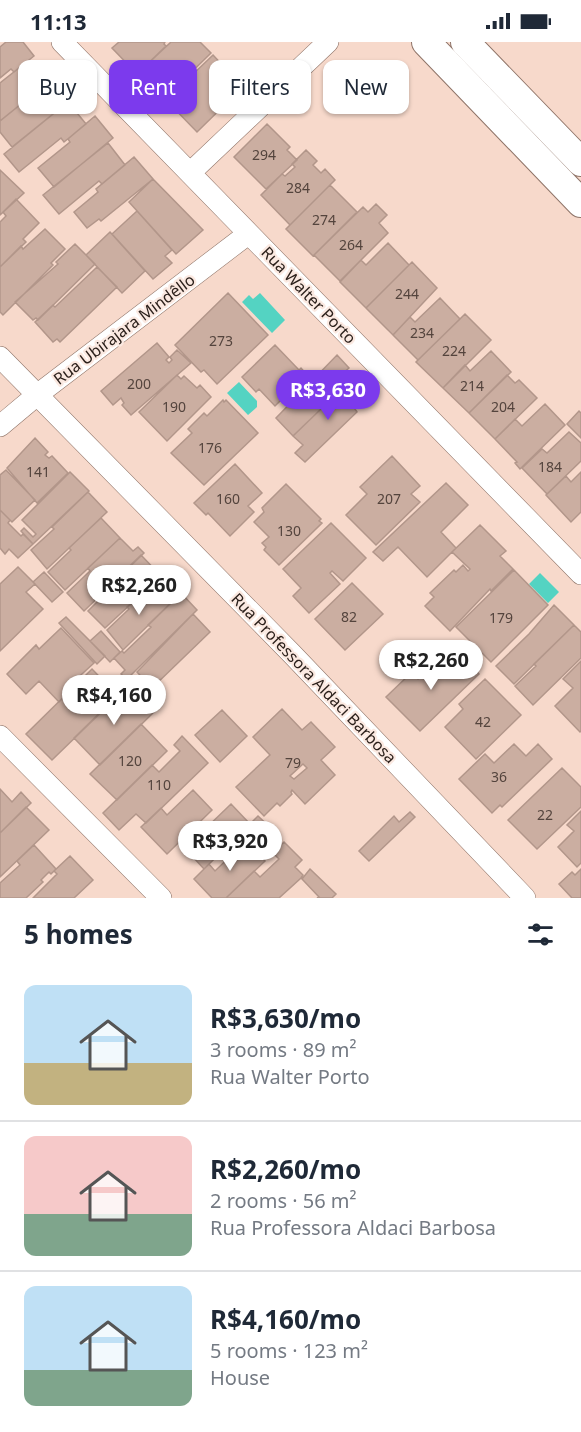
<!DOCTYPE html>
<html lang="en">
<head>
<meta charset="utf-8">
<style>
  :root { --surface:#fff; --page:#f2f2f3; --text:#1f2937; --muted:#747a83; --line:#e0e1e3; --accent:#7c3aed }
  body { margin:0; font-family:"Noto Sans",sans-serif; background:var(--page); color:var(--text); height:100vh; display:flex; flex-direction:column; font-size:22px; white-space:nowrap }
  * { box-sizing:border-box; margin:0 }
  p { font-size:20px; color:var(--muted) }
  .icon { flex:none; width:33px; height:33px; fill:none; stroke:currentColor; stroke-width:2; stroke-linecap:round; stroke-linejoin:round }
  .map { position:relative; height:856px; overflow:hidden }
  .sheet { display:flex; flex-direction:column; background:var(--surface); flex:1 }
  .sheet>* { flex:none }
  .guide { position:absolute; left:18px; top:18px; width:546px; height:54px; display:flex; gap:12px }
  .price { position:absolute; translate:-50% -51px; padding:0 14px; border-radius:21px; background:#fff; color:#222; font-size:20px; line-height:39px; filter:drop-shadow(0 2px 3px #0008) }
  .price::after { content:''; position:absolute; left:50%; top:36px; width:18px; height:14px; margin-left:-9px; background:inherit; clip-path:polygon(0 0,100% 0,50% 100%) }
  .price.active { background:var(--accent); color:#fff }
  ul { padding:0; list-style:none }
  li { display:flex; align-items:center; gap:18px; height:150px; padding:0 24px }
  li+li { border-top:2px solid var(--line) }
  li span { display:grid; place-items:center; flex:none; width:168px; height:120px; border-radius:12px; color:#555 }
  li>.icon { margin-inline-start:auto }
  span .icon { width:72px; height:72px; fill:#fffc; stroke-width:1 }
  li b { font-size:26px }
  h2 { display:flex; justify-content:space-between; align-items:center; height:72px; padding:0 24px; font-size:26px }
  .chip { padding:0 21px; border-radius:12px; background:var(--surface); box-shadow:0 2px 4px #0004; font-size:21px; line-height:54px }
  .chip.active { background:var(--accent); color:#fff }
  .status { display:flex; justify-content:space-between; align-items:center; height:42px; padding:0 30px; background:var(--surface); direction:ltr }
  .status svg { height:16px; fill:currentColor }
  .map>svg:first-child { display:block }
  .water { fill:#54d3c2 }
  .building { fill:#cbaea1; stroke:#b2968a; stroke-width:1.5; fill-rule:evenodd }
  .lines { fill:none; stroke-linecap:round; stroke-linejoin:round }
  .minor-casing { stroke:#8f7468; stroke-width:22 }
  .secondary-casing { stroke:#8f7468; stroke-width:30 }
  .minor { stroke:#fff; stroke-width:21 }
  .secondary { stroke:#fff; stroke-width:28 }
  .labels { text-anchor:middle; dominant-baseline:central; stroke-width:4.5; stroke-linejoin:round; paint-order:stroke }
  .number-label { font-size:14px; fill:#54443d }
  .street-label { font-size:16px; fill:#2c211c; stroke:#fbe9e1 }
</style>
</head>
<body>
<div class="status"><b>11:13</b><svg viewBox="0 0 49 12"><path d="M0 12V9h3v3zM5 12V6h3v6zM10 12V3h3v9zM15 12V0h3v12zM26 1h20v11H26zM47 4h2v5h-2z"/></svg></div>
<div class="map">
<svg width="581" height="856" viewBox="0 0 581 856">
  <rect width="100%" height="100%" fill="#f7d9cb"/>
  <path class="water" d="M260 251 285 278 272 291 242 260 249 253 253 257Z
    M239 340 257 359V365L248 373 227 351Z
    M540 531 559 550 548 561 529 542Z"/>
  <path class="building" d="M6 0H23L34 14 14 30 11 27 0 36V5Z
    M119 0H165L164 2 166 4 137 32 112 6Z
    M171 0H200L211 11 163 58 138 31Z
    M213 13 243 45 197 90 166 58Z
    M29 18 47 41 0 79V41Z
    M56 34 74 55 12 105 0 90V79Z
    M68 60 86 82 64 100 61 96 19 130 4 112Z
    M95 74 113 96 54 145 38 126 70 100 68 97Z
    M267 82 290 105 287 108 297 118 266 147 234 115Z
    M108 101 125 123 102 142 99 139 59 172 43 153Z
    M306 108 317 119 313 123 321 131 325 127 335 138 290 183 261 153 282 132 285 134 295 125 292 122Z
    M134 115 153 137 101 179 99 177 87 186 74 170 98 150 96 147Z
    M0 128 24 151 0 173Z
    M153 137 203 188 176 212 129 160Z
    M330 143 357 170 313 214 286 187Z
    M16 157 39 181 23 197 26 200 0 225V180L6 174 3 170Z
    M376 162 387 173 379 181 388 191 340 239 314 213 363 165 368 170Z
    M137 169 172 208 165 214 172 221 153 237 112 192Z
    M45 187 65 207 51 221 53 223 3 273 0 270V225L21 204 23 207Z
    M110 190 145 229 122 251 86 213Z
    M388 201 409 223 366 266 340 240 361 218 366 223Z
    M75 202 95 222 38 278 36 276 33 278 15 260 58 222 56 220Z
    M412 220 437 246 393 293 366 266Z
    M97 225 117 245 60 300 57 297 53 300 35 280 53 263 55 265Z
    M228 251 268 293 217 342 204 328 201 330 175 303Z
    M440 256 460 277 418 318 393 293 410 275 415 280Z
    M465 272 491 298 443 346 416 320Z
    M157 301 169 315 166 318 169 321 172 318 170 315 177 308 191 321 131 373 122 363 124 361 121 356 113 363 101 349Z
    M275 303 299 328 301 326 309 335 283 360 281 358 275 364 259 347 256 350 242 335Z
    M491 309 511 330 469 371 443 346 465 323 470 329Z
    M337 313 349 326 342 332 349 340 293 394 276 376Z
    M177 333 181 337 184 334 197 346 200 343 211 355 167 399 139 370Z
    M507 333 515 341 519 338 537 356 495 397 469 371Z
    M349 340 365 357 355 367 357 370 305 420 295 411 303 403 293 394Z
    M223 358 224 360 226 358 258 391 204 443 171 411 192 391 188 387 204 371 207 374Z
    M545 362 565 383 520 427 515 421 517 420 495 397 515 377 522 384Z
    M579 369 581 371V396L567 382Z
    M569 390 581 401V419L547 452 522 426 542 407 547 411Z
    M35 396 48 410 45 413 49 416 52 414 68 431 37 461 7 426Z
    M392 414 420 444 411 452 420 460 376 503 346 473 367 452 360 445Z
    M235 422 262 451 248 464 254 470 230 494 208 471 206 473 194 461Z
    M6 428 35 458 12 480 0 468V433Z
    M70 430 89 449 33 502 21 489 24 486 33 495 36 492 22 478Z
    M581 430V470L571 480 546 453 566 434 571 440Z
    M446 441 468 463 441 490 456 506 427 535 398 505 383 519 373 510Z
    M286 442 321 477 319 479 322 481 279 523 264 508 266 505 262 501 269 495 254 480 264 470 262 466Z
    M88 450 107 470 47 527 31 508 54 487 52 485Z
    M0 468 10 478 8 481 21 494 23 492 33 502 18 516 9 507 5 512 0 506Z
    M101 476 120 496 65 548 48 530 71 508 69 506Z
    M331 481 366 516 343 539 332 529 330 531 340 542 309 571 293 554 301 546 283 527Z
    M480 483 506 509 500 514 513 527 491 549 490 547 450 589 425 564 434 555 430 551 454 528 456 530 463 523 468 529 470 527 452 510Z
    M120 496 133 509 138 505 144 511 84 569 67 551 90 529 88 526Z
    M141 513 161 534 105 586 88 569 110 547 108 545Z
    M18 525 35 542 26 550 43 567 0 609V542Z
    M514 528 548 563 491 620 456 585Z
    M44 530 63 550 52 560 33 540Z
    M352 541 383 572 345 608 315 577Z
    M152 542 171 561 123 608 107 588 129 567 127 565Z
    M181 551 197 568 127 637 121 632 125 628 114 616 122 609 124 611 151 585 148 583Z
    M554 563 574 583 514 642 496 624 529 592Z
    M193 572 210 590 152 646 137 630Z
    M66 575 105 614 97 622 59 581Z
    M574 583 581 590V616L533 663 515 644 536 624 534 622Z
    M61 586 94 621 71 642 74 645 59 660 39 639 26 652 7 632 36 603 39 607Z
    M101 589 120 610 110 620 90 599Z
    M448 613 462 627 468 621 479 632 420 689 386 655 411 631 418 637 434 621 437 623Z
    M581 619V689L580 690 555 664 573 646 563 637Z
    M92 627 118 654 52 718 26 692Z
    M485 637 521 673 476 717 445 685 463 667 459 662Z
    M122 649 135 661 143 654 156 668 100 723 74 696Z
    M282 667 302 688 311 680 335 705 321 718 335 733 305 762 292 748 291 750 292 752 280 764 277 761 264 774 236 745 270 713 253 695ZM303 722 307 726 294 737 290 734Z
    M222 668 247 694 220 720 195 693Z
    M141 682 167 709 117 758 90 732Z
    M182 694 208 721 146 781 136 772 119 788 103 771 152 723 159 730 180 709 174 703Z
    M514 702 526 714 538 702 552 717 502 765 500 763 492 771 459 737 485 712 494 721Z
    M562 726 581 745V765L537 807 508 778Z
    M0 747 12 760 21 750 31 761 0 791Z
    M193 748 212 768 167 812 141 785 161 766 167 773Z
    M231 762 250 782 204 827 179 800 197 782 203 789Z
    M26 765 49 788 0 835V791Z
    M581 769V821L577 825 558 805 574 789 567 783Z
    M410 770 415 775 369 819 359 809 394 774 399 780Z
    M258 774 274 789 267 796 255 784 253 787 249 783Z
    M246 799 265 819 226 856H212L194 837 209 822 215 829Z
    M284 800 302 818 295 825 303 833 301 836 279 856H226L254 829 260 835 279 817 273 811Z
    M34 803 56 827 51 832 49 830 41 838 43 840 26 856H0V841L20 823 17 819Z
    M70 814 93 838 91 840 74 856H33L57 832 54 829Z
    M310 827 336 852 332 856H317L319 855 302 837Z
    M581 827V856H572L559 842 572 830 575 833Z"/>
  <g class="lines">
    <g class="minor-casing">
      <path id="minor" d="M62 0 581 532
        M191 130 328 0
        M0 315 292 612 525 856
        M0 384 37 353 248 192
        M0 694 161 856"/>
    </g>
    <g class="secondary-casing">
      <path id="secondary" d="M426 0 581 161
        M465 0 581 120"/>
    </g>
    <use href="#minor" class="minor"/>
    <use href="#secondary" class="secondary"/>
  </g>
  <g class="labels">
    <g class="number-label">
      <text x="264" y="112">294</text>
      <text x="298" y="145">284</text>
      <text x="324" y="177">274</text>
      <text x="351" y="202">264</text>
      <text x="407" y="251">244</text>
      <text x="422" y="290">234</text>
      <text x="221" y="298">273</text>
      <text x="454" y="308">224</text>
      <text x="139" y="341">200</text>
      <text x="472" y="343">214</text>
      <text x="174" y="364">190</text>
      <text x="503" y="364">204</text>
      <text x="210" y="405">176</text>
      <text x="550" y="424">184</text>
      <text x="38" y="429">141</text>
      <text x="228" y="456">160</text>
      <text x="389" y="456">207</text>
      <text x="289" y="488">130</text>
      <text x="349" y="574">82</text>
      <text x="501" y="575">179</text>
      <text x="483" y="679">42</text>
      <text x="130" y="718">120</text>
      <text x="293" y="720">79</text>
      <text x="499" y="734">36</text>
      <text x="159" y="742">110</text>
      <text x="545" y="772">22</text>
    </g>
    <g class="street-label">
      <text transform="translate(309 253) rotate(46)">Rua Walter Porto</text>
      <text transform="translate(124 287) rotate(-37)">Rua Ubirajara Mindêllo</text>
      <text transform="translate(314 636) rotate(46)">Rua Professora Aldaci Barbosa</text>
    </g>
  </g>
</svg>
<b class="price active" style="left:328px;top:379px">R$3,630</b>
<b class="price" style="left:139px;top:574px">R$2,260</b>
<b class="price" style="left:431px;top:649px">R$2,260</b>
<b class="price" style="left:114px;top:684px">R$4,160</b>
<b class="price" style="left:230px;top:830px">R$3,920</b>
<div class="guide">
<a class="chip">Buy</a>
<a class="chip active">Rent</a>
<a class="chip">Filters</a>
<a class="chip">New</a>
</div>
</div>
<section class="sheet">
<h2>5 homes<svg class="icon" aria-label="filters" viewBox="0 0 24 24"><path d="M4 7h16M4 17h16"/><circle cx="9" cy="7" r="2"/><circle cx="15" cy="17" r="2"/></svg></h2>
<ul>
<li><span style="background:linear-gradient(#bfe0f5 65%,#c2b280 0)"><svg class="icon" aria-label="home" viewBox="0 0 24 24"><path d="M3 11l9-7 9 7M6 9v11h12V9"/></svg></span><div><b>R$3,630/mo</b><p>3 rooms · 89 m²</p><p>Rua Walter Porto</p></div></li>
<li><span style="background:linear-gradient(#f6c9c9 65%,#7fa58c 0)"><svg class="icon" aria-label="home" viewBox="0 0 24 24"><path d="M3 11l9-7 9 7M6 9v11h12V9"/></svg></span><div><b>R$2,260/mo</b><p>2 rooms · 56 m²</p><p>Rua Professora Aldaci Barbosa</p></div></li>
<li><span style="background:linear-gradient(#bfe0f5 70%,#7fa58c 0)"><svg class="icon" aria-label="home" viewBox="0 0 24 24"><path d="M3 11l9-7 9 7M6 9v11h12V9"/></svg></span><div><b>R$4,160/mo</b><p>5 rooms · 123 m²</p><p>House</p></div></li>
</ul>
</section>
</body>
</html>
